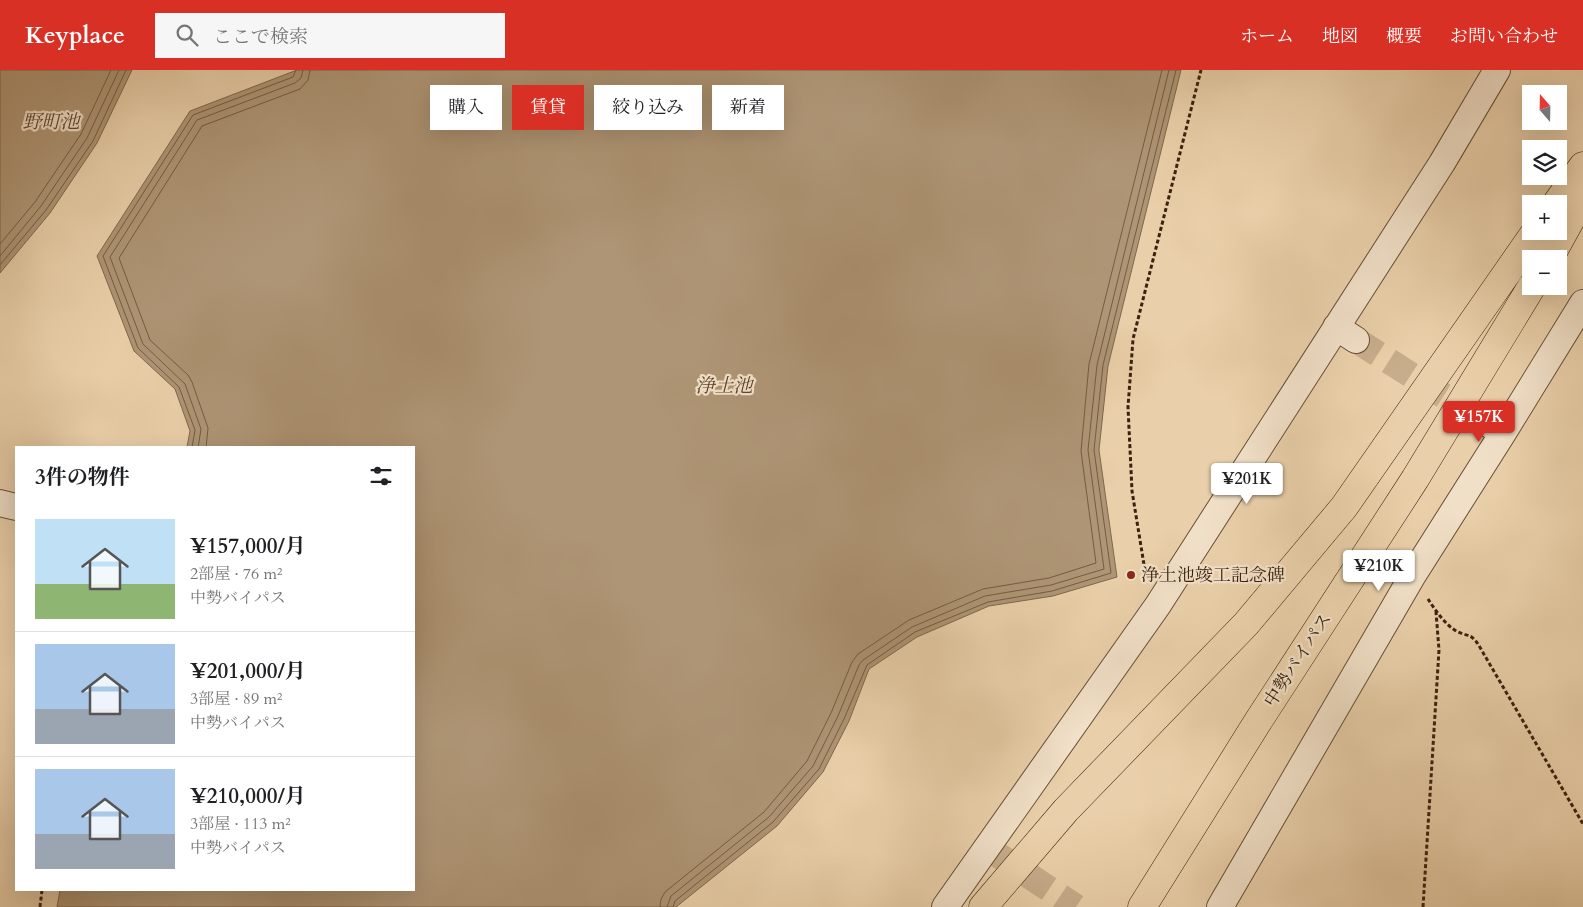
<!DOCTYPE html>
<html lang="ja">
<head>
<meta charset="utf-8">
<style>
  :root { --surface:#fff; --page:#f6f6f6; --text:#202124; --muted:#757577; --line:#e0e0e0; --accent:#d93025 }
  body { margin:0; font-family:Cardo,"Noto Serif JP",serif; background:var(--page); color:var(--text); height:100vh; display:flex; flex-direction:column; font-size:19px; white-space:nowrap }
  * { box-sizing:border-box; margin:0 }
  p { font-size:16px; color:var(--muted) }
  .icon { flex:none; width:28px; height:28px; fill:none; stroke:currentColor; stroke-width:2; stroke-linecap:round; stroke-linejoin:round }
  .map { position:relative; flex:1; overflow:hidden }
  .sheet { position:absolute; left:15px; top:376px; width:400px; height:445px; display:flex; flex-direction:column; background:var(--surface); border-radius:0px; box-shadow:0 5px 20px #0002 }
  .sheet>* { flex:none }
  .banner { position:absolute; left:430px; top:15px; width:475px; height:45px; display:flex; gap:10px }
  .needle { width:32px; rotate:340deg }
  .controls { position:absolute; left:1522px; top:15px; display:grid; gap:10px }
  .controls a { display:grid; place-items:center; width:45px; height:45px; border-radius:0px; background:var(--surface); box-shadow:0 5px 20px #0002; font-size:25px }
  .price { position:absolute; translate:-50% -42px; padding:0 11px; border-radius:5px; background:#fff; color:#222; font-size:16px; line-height:32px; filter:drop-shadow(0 1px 2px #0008) }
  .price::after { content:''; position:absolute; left:50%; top:30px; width:15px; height:11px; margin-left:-8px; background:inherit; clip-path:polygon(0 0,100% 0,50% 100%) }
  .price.on { background:var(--accent); color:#fff }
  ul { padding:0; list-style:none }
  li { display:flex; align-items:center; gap:15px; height:125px; padding:0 20px }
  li+li { border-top:1px solid var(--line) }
  li span { display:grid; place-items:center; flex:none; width:140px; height:100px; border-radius:0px; color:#555 }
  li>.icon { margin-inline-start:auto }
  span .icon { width:60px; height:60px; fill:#fffc; stroke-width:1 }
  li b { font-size:21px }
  h2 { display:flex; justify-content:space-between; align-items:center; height:60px; padding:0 20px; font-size:21px }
  .pill { padding:0 18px; border-radius:0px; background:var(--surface); box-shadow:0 5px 20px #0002; font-size:18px; line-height:45px }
  .pill.on { background:var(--accent); color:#fff }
  header { display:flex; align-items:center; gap:30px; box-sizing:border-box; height:70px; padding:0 25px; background:var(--accent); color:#fff }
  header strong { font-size:24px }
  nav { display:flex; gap:28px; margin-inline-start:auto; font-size:18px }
  .search { width:350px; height:45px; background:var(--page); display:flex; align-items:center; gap:12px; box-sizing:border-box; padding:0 18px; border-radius:0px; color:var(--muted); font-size:19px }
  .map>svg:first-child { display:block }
  .water { fill:#ae9575; stroke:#80674c }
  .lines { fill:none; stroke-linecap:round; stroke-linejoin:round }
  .shore { stroke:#745c42; stroke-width:1 }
  .minor-tunnel { stroke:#c7ad8b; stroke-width:26; stroke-dasharray:26 13; stroke-linecap:butt }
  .minor-casing { stroke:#664e36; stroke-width:28 }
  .trunk-casing { stroke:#3a220f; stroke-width:29 }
  .path { stroke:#3a220f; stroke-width:3; stroke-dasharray:4 2.5; stroke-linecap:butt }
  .minor { stroke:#f1e0c8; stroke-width:26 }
  .trunk { stroke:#ead0aa; stroke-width:28 }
  .poi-dot { fill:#8f2418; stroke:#f1e0c8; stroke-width:2 }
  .labels { text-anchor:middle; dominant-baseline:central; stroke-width:4.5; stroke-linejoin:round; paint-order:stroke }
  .poi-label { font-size:18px; fill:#3a220f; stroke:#f1e0c8; text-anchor:start }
  .street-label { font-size:18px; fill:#3a220f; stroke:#f1e0c8 }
  .water-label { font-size:19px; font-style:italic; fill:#5d442e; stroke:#f1e0c8 }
</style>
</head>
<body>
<header>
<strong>Keyplace</strong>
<div class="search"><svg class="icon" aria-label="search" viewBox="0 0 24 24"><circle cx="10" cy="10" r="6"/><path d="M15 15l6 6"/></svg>ここで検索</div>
<nav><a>ホーム</a><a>地図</a><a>概要</a><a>お問い合わせ</a></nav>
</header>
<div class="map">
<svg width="1583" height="837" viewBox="0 0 1583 837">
  <rect width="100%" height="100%" fill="#ead0aa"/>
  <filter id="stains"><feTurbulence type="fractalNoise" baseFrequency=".004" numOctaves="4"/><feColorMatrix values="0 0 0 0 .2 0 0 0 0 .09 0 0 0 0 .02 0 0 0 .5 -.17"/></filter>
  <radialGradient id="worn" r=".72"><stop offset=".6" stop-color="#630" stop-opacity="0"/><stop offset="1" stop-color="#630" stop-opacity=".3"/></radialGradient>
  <path class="water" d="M0 0H132L97 73 50 143 0 203Z
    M297 0H1181L1108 296 1099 380 1117 507 1053 526 989 536 917 567 869 599 849 651 823 702 777 756 676 837H57L60 820H414V378L187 377 190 361 175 319 134 281 97 186 190 41Z"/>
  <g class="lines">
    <path class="shore" d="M0 174 35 132 81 64 111 0
      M0 186 41 136 87 68 119 0
      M0 195 46 140 93 71 126 0
      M192 378 195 360 179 317 138 278 103 186 193 45 293 7 296 0
      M198 378 201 359 185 314 143 274 110 187 197 50 295 13 301 8 303 0
      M206 378 208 358 192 312 188 305 150 270 119 188 202 56 300 19 308 10 310 0
      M660 837 661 829 665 822 764 742 807 691 831 643 852 592 858 584 909 550 983 519 1049 508 1096 493 1081 381 1089 294 1162 0
      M667 837 671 826 769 747 813 696 838 646 859 595 863 590 912 557 985 526 1051 515 1104 499 1088 380 1097 295 1169 0
      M673 837 675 831 773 752 819 699 844 649 867 595 915 562 988 532 1052 521 1111 503 1094 380 1103 295 1176 0"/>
    <path class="minor-tunnel" d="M1356 270 1477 347
      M995 783 1076 837"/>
    <g class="minor-casing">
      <path id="minor" d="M1336 257 1356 270
        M1477 347 1503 363
        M0 433 16 437
        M945 837 1158 535 1442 93 1497 0
        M1220 837 1413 505 1503 363 1583 233"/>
    </g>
    <g class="trunk-casing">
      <path id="trunk" d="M1556 134 1583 96
        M1549 189 1583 127
        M983 837 1066 740 1246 554 1344 437 1536 161
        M1142 837 1257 653 1415 409 1532 216"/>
    </g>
    <path class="path" d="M1146 507 1132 421 1128 337 1133 269 1201 0
      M1428 529C1435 540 1446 556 1458 562 1469 567 1470 563 1478 574L1583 754
      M40 837 42 820
      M1423 837 1439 580 1436 542"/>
    <use href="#minor" class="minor"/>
    <use href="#trunk" class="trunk"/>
  </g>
  <circle class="poi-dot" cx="1131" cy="505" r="5"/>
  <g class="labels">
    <g class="poi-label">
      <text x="1141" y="505">浄土池竣工記念碑</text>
    </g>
    <g class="street-label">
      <text transform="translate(1298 590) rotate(-57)">中勢バイパス</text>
    </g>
    <g class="water-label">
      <text x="51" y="52">野町池</text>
      <text x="724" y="316">浄土池</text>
    </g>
  </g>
  <rect width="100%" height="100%" filter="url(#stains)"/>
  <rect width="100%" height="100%" fill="url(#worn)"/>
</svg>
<div class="controls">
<a><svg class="needle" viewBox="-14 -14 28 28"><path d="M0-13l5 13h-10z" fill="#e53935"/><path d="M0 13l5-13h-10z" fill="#757577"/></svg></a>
<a><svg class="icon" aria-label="layers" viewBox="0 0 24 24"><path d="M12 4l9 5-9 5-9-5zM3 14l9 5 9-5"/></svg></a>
<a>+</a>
<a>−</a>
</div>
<b class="price on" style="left:1479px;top:373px">¥157K</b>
<b class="price" style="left:1247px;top:435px">¥201K</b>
<b class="price" style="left:1379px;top:522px">¥210K</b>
<div class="banner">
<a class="pill">購入</a>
<a class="pill on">賃貸</a>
<a class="pill">絞り込み</a>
<a class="pill">新着</a>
</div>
<section class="sheet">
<h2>3件の物件<svg class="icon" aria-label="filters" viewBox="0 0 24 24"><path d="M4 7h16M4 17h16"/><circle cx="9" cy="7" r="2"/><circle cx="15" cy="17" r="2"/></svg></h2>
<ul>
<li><span style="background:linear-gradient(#bfe0f5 65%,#8fb573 0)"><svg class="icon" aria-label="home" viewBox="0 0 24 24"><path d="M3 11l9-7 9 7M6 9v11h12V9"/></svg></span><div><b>¥157,000/月</b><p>2部屋 · 76 m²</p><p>中勢バイパス</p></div></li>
<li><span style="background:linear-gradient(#a9c7e8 65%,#9aa5b1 0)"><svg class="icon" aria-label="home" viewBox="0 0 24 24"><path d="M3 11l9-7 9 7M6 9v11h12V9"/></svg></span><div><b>¥201,000/月</b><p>3部屋 · 89 m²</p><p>中勢バイパス</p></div></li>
<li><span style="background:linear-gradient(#a9c7e8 65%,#9aa5b1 0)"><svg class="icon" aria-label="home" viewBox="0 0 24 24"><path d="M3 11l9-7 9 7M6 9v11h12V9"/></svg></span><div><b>¥210,000/月</b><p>3部屋 · 113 m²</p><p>中勢バイパス</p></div></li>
</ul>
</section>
</div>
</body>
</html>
